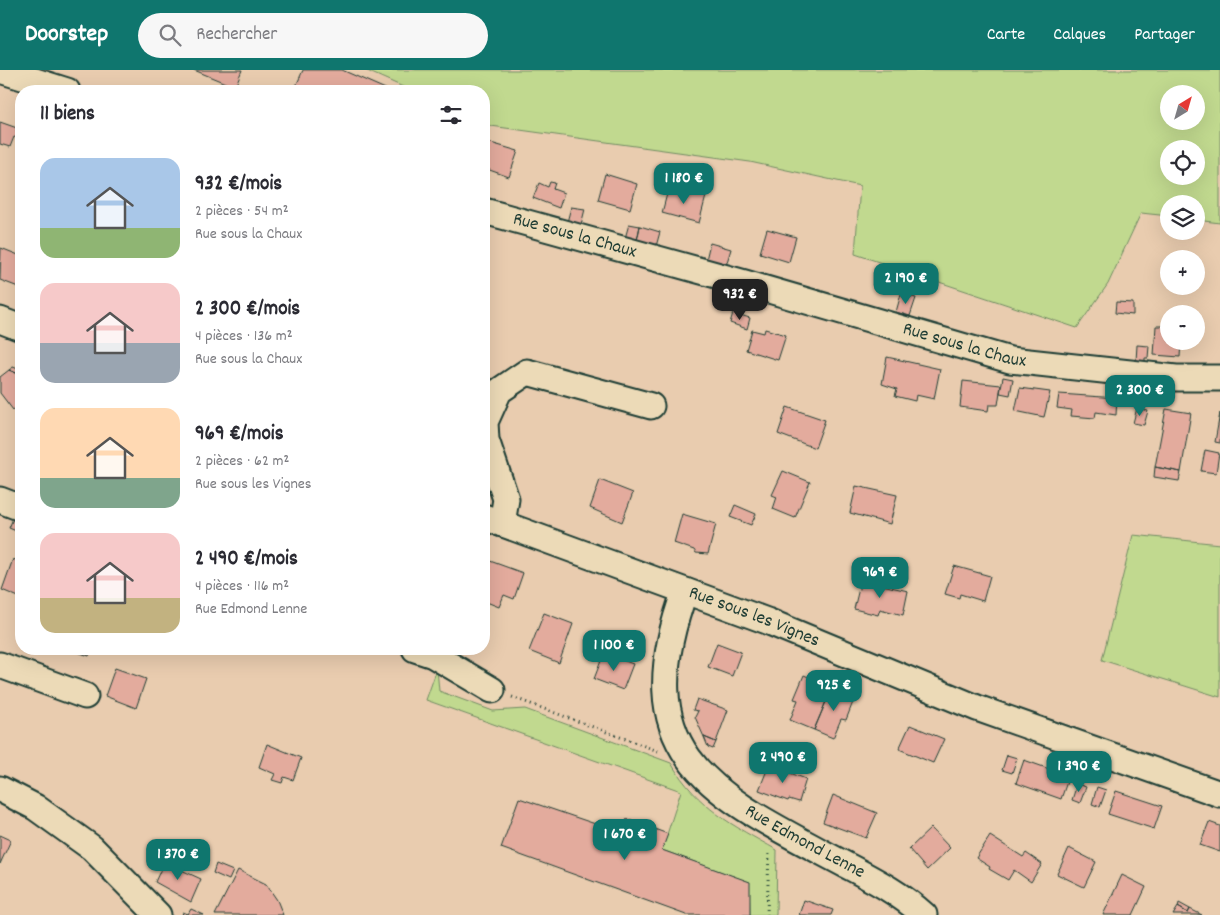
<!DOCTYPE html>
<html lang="fr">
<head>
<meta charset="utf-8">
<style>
  :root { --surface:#fff; --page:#f7f7f7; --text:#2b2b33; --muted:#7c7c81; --accent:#0f766e }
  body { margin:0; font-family:Dekko,sans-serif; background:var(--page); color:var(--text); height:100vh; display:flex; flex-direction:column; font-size:19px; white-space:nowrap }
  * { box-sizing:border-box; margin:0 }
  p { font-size:16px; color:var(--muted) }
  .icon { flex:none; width:28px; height:28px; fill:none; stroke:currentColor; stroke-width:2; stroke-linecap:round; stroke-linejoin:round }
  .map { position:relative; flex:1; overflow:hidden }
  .details { position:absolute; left:15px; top:15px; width:475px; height:570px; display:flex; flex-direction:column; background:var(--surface); border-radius:20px; box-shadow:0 5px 20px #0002 }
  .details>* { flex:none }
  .needle { width:32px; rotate:37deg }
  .tools { position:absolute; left:1160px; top:15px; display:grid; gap:10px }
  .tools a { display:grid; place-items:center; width:45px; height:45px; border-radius:50%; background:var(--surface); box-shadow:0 5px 20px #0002; font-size:25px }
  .price { position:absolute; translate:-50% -42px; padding:0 11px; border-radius:10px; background:var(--accent); color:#fff; font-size:16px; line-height:32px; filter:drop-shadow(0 1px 2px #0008) }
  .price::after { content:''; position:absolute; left:50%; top:30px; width:15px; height:11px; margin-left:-8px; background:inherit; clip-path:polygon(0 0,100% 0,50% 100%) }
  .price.active { background:#222; color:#fff }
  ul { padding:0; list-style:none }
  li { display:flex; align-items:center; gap:15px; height:125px; padding:0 25px }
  li span { display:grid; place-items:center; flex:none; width:140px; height:100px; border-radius:15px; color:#555 }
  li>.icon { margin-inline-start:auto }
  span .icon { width:60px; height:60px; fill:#fffc; stroke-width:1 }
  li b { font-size:21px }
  h2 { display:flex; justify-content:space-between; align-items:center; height:60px; padding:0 25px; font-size:21px }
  header { display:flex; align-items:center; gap:30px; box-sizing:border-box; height:70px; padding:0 25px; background:var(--accent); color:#fff }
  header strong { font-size:24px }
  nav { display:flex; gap:28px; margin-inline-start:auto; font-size:18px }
  .search { width:350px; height:45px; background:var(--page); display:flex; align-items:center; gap:12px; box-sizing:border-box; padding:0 18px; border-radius:28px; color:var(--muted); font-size:19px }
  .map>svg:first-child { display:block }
  .green { fill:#c1d98f; stroke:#708b62; fill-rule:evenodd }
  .building { fill:#e3ab9d; stroke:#1f3d34 }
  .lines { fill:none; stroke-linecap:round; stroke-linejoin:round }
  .minor-casing { stroke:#1f3d34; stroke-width:29 }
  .path { stroke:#1f3d34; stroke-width:3; stroke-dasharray:1 4; stroke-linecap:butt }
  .minor { stroke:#ecdab7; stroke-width:25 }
  .labels { text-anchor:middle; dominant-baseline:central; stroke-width:4; stroke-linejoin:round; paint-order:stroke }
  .street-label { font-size:19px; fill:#1f3d34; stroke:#ecdab7 }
</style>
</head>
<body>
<header>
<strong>Doorstep</strong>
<div class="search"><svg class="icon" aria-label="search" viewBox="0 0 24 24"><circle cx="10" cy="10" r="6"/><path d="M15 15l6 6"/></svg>Rechercher</div>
<nav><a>Carte</a><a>Calques</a><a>Partager</a></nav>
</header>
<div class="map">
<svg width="1220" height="845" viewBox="0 0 1220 845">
  <rect width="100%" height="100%" fill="#e9ccaf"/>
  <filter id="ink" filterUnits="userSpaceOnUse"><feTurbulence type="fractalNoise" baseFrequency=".02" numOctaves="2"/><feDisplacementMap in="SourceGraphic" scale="10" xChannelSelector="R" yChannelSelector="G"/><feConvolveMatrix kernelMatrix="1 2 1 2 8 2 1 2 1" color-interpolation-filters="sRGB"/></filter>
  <g filter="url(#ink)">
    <path class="green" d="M365 0H1220V153L1196 150V134H1169V146L1141 143 1108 214 1077 258 855 184 860 116 750 92 491 56 484 53V21H412ZM1169 24H1196V51H1169ZM1169 79H1196V106H1169Z
      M1133 465 1220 474V627L1102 590Z
      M437 599 439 621 493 641 525 639 671 693C698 738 732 755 777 780L776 845H750L749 812 662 780 681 721 426 630Z"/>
    <path class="building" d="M194 0H242L235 17Z
      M303 0H342L390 21H294Z
      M0 52 17 58 16 61 20 62 18 68 14 67 10 77 0 74Z
      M484 71 518 81 509 107 484 98Z
      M605 104 637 114 630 139 598 130Z
      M550 112 555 113 553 119 564 123 559 138 533 128 539 113 548 117Z
      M669 116 706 126 699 153 662 143Z
      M571 137 585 139 580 159 566 156Z
      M629 154 640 156 636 175 624 172Z
      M640 156 660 162 655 180 636 175Z
      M767 159 796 167 789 192 760 183Z
      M710 173 731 179 725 199 705 194Z
      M1 178 21 186V218L0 210Z
      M901 224 916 228 910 246 896 242Z
      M1116 232 1133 233V245L1115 243Z
      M733 243 750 248 747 259 730 253Z
      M1156 256H1169V271H1181L1180 287 1154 285Z
      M765 259 786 265 778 290 746 280 752 260 764 263Z
      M1137 275 1149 276 1148 288H1145V292L1136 291Z
      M887 287 940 299 934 329 916 325 915 331 895 326 897 319 882 314Z
      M13 297 21 300V305L9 300Z
      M9 300 21 305V334L13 340 0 323V307Z
      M1003 307 1013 309 1010 325 1000 323Z
      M963 311 1001 315 998 335H989L988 341 960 337Z
      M1020 318 1050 322 1044 347 1015 341Z
      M1059 324 1117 328 1116 345 1096 342 1095 348 1071 346 1072 340 1057 338Z
      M787 337 825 350 815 378 778 364Z
      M1137 338 1148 341 1144 355 1133 353Z
      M1166 339 1191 343 1181 402 1155 397Z
      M1220 343V373L1215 372Z
      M1205 380 1219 383 1216 403 1201 401Z
      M1155 397 1181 402 1179 411 1154 407Z
      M783 401 810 412 795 448 773 439 777 427 772 425Z
      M600 410 633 423 622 452 590 438Z
      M856 416 897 425 890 454 850 443Z
      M735 435 756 444 751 455 730 447Z
      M682 444 716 454 708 484 696 483 694 480 674 473Z
      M14 446 21 448V463L9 458Z
      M13 489 21 492V528L2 520Z
      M490 491 523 503 514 529 504 525 499 537 484 531V508Z
      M954 496 990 506 983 531 960 524 959 528 945 524Z
      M861 510 908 521 903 545 880 539 878 545 854 539Z
      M544 543 573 554 559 593 529 581Z
      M717 573 741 582 732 606 708 597Z
      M69 579H92L89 586Z
      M604 583 633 594 623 620 594 609Z
      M115 598 146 609 136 638 105 626Z
      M804 605 826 615 832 612 833 615 814 660 790 650 798 630 794 629Z
      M833 615 834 618 855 627 846 650 841 649 833 668 814 660Z
      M697 629 728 640 716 672 704 667 695 647 698 641 693 640Z
      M910 655 944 669 933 693 899 679Z
      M704 667 716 672 713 679 708 677Z
      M267 674 301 688 293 710 284 707 282 713 272 710 275 704 259 697Z
      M1007 685 1017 688 1012 703 1002 700Z
      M1024 690 1069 706 1061 729 1016 713Z
      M769 695 806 709 799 732 789 729 788 731 759 720Z
      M1077 714 1086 717 1080 733 1072 730Z
      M1097 717 1106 720 1100 737 1092 734Z
      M1116 721 1162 736 1154 759 1108 744Z
      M833 725 877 743 866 768 823 752Z
      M519 728 613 760 617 751 625 754 627 749 668 764 662 780 750 812V845H686L501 778Z
      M1209 752 1220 756V782L1200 775Z
      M931 758 950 778 927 800 909 779Z
      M0 765 11 770 0 794Z
      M990 766 1023 787 1026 783 1042 794 1031 812 1014 800 1008 810 989 799 990 797 976 788Z
      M1069 778 1096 792 1084 817 1057 804Z
      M164 792 201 809 191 832 155 812Z
      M216 794 233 801 229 810 213 803Z
      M238 800 266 814 277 830 283 845H215Z
      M1122 805 1146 817 1133 845H1103Z
      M804 830 833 840 831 845H799Z
      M1179 833 1190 839 1188 843 1178 837Z
      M1178 837 1188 843 1190 839 1202 845H1173Z
      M191 839 204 845H182L183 842 188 844Z"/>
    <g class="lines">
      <g class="minor-casing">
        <g id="minor">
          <path d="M0 0 67 21"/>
          <path id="s1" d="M484 141 745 213 1010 290 1176 308H1220"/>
          <path d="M0 250 21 258"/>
          <path d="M0 430 21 438"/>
          <path id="s2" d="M484 447 767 551 977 638 1220 724"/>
          <path d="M502 454 506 429 486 370 485 352 499 321 527 302 651 336"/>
          <path id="s3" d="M685 521C624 688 715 725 844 794 872 809 900 823 924 845"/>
          <path d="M415 579 433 585 492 620"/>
          <path d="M0 595 85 626"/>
          <path d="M0 719 35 737 92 778 158 845"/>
        </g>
      </g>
      <path class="path" d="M512 627 658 681
        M767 845 769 781"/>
      <use href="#minor" class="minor"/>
    </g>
  </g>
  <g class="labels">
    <g class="street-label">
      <text stroke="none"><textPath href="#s1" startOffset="94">Rue sous la Chaux</textPath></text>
      <text stroke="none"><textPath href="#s1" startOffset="499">Rue sous la Chaux</textPath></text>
      <text stroke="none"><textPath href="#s2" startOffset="288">Rue sous les Vignes</textPath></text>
      <text stroke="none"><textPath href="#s3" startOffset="319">Rue Edmond Lenne</textPath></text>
    </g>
  </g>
</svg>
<div class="tools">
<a><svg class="needle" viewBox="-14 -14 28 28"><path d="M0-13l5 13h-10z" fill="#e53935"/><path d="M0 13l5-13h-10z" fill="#7c7c81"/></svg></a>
<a><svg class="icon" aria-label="locate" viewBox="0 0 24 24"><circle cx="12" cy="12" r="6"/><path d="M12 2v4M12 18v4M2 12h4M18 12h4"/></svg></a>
<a><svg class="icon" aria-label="layers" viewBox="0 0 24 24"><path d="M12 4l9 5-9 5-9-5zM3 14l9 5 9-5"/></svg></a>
<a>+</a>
<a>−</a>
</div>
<b class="price" style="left:684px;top:135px">1 180 €</b>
<b class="price" style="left:906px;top:235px">2 190 €</b>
<b class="price active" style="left:740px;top:251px">932 €</b>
<b class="price" style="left:1140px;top:347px">2 300 €</b>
<b class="price" style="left:880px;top:529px">969 €</b>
<b class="price" style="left:614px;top:602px">1 100 €</b>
<b class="price" style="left:834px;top:642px">925 €</b>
<b class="price" style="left:783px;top:714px">2 490 €</b>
<b class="price" style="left:1079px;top:723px">1 390 €</b>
<b class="price" style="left:625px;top:791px">1 670 €</b>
<b class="price" style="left:178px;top:811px">1 370 €</b>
<section class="details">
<h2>11 biens<svg class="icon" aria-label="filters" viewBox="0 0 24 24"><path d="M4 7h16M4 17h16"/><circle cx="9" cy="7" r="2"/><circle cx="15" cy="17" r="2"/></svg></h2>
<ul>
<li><span style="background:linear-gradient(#a9c7e8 70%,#8fb573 0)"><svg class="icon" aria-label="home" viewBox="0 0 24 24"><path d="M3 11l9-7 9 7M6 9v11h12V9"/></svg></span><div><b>932 €/mois</b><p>2 pièces · 54 m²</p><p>Rue sous la Chaux</p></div></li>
<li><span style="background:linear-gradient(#f6c9c9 60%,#9aa5b1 0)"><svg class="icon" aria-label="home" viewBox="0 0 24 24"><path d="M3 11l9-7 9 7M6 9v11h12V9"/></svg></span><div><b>2 300 €/mois</b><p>4 pièces · 136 m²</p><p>Rue sous la Chaux</p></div></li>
<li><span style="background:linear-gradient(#ffd9b3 70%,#7fa58c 0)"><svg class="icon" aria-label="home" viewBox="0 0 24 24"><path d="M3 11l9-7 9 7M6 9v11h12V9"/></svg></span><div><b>969 €/mois</b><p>2 pièces · 62 m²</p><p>Rue sous les Vignes</p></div></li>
<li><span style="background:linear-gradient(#f6c9c9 65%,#c2b280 0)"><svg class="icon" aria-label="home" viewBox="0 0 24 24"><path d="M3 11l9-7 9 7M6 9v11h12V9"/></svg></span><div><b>2 490 €/mois</b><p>4 pièces · 116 m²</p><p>Rue Edmond Lenne</p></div></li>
</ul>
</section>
</div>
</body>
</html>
